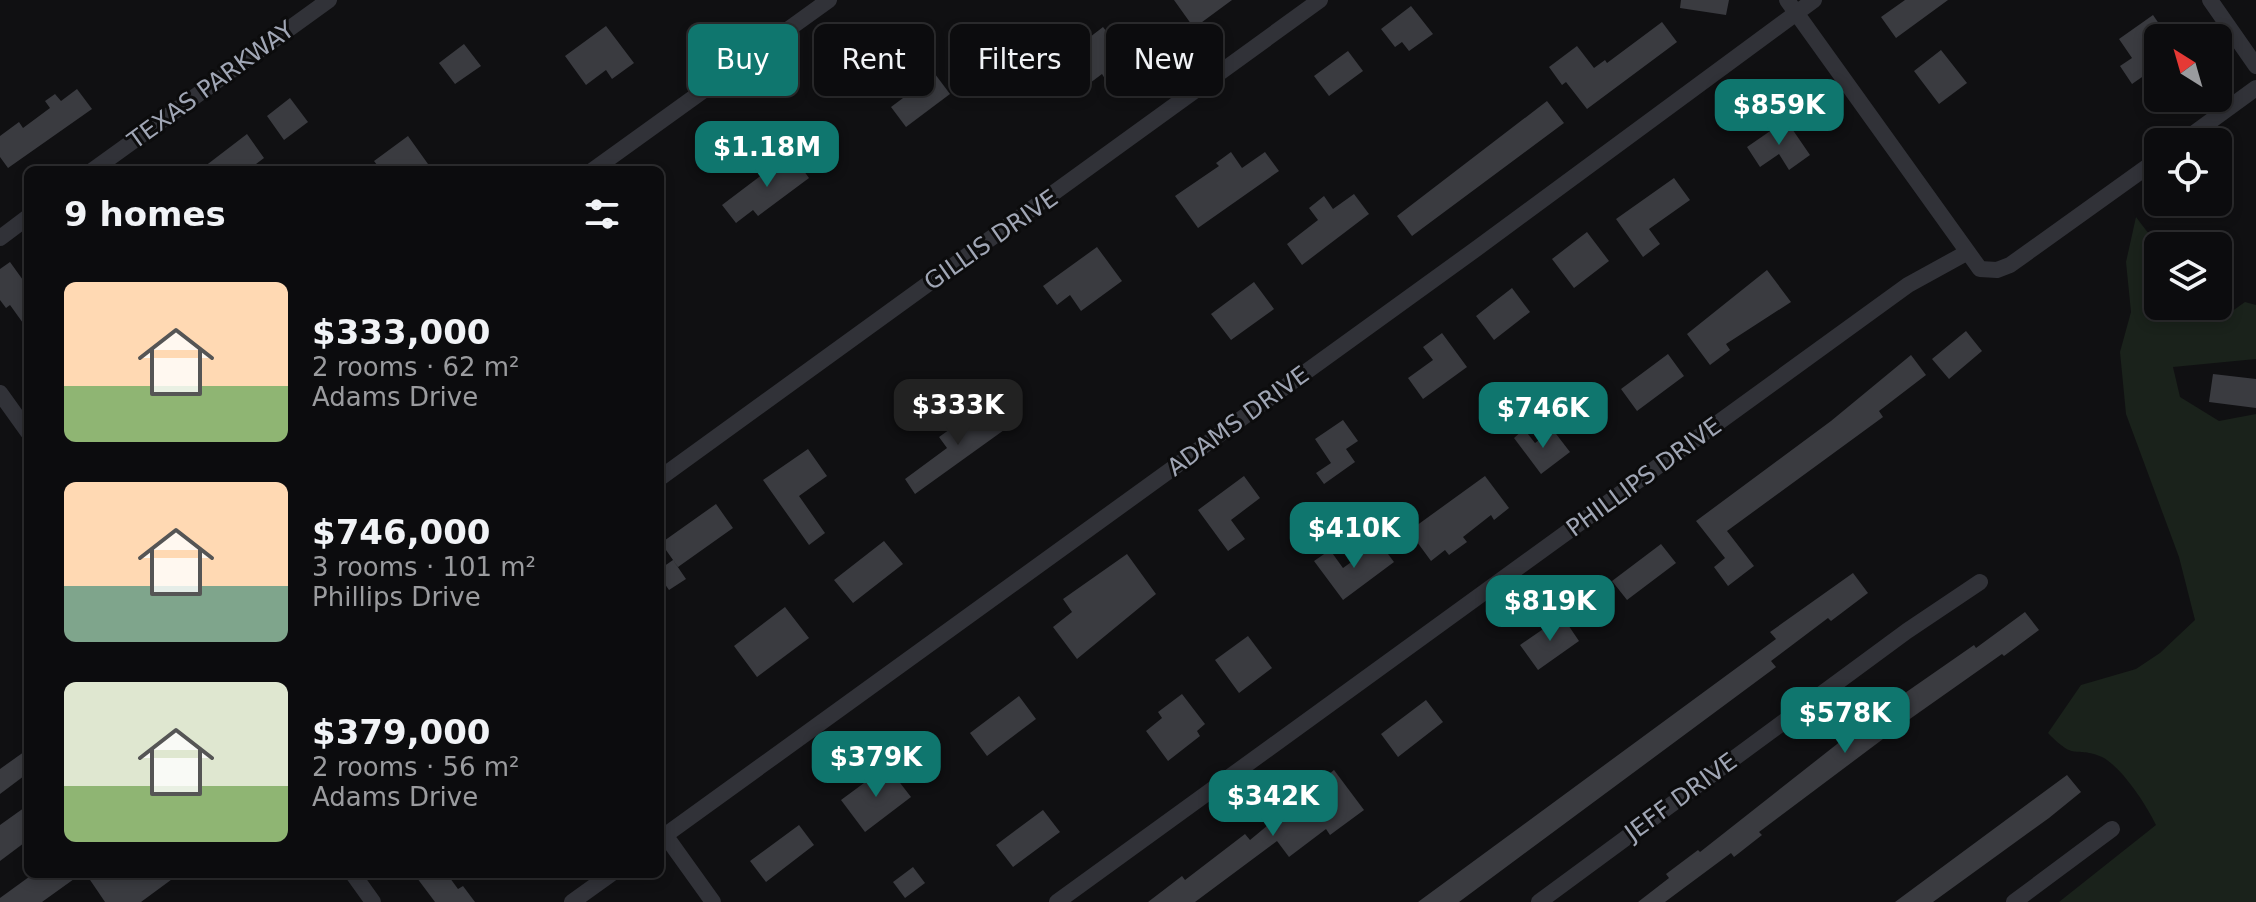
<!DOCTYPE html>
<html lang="en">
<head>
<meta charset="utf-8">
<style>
  :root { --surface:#0c0c0e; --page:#1a1a1c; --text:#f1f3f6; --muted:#9a9b9e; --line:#2c2c2e; --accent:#0f766e }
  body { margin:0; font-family:"DejaVu Sans",sans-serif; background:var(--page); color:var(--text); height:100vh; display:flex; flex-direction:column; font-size:30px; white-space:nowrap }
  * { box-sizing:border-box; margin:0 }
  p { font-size:26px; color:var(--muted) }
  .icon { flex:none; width:44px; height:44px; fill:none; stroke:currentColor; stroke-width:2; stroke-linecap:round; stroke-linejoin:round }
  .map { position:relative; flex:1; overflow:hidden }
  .drawer { position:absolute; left:24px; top:166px; width:640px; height:712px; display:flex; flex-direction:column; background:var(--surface); border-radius:12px; box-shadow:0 4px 12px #0003,0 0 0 2px var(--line) }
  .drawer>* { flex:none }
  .banner { position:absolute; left:688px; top:24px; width:760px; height:72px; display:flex; gap:16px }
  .needle { width:52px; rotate:323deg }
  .fabs { position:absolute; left:2144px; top:24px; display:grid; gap:16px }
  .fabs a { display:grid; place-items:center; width:88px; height:88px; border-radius:12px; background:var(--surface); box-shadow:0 4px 12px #0003,0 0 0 2px var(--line); font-size:40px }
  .price { position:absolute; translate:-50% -68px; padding:0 18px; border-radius:16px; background:var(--accent); color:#fff; font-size:26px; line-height:52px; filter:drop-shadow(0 2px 4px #0008) }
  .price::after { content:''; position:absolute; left:50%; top:48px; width:24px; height:18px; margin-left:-12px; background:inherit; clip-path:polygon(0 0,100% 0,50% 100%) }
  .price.current { background:#222; color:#fff }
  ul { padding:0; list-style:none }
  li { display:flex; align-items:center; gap:24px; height:200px; padding:0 40px }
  li span { display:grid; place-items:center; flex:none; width:224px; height:160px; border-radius:12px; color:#555 }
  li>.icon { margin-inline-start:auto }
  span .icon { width:96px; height:96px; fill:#fffc; stroke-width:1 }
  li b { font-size:34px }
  h2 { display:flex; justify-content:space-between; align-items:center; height:96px; padding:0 40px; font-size:34px }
  .tag { padding:0 28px; border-radius:12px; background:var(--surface); box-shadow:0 4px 12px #0003,0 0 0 2px var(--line); font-size:28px; line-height:72px }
  .tag.current { background:var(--accent); color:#fff }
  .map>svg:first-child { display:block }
  .green { fill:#1a221b }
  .building { fill:#3a3b40 }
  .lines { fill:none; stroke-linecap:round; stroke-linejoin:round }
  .minor { stroke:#313238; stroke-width:16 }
  .labels { text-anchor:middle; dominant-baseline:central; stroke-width:6; stroke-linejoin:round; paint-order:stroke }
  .street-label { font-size:24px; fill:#a0a6b5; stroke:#0c0c0d }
</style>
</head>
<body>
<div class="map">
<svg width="2256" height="902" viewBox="0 0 2256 902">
  <rect width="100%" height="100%" fill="#101012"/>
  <path class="green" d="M2136 217 2158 246V306H2204L2217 322 2245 302 2256 305V359L2173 367 2180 397 2219 421 2256 414V902H2059L2156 825C2147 806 2122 767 2102 757 2074 745 2077 763 2048 733L2081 685 2136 669 2160 653 2195 620 2179 557 2126 414 2120 352 2131 312 2126 262Z"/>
  <path class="building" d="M1174 0H1232L1194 28Z
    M1681 0H1729L1726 15 1680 8Z
    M1905 0H1948L1896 38 1881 17Z
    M1411 6 1433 34 1409 51 1402 42 1395 47 1381 29Z
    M2153 15 2164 31 2158 36V66L2132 84 2120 66 2132 58 2119 39Z
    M1662 22 1677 42 1587 109 1566 82 1562 85 1549 67 1577 46 1594 68 1605 60 1607 63Z
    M606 26 634 63 612 79 606 70 586 85 565 56Z
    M1103 27 1131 63 1107 82 1102 74 1090 83 1068 54Z
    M464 44 481 66 455 84 439 63Z
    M1941 50 1967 83 1939 104 1914 71Z
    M1348 51 1363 71 1329 96 1314 76Z
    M935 74 950 94 906 127 891 107Z
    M77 89 92 109 8 168 0 157V136L19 122 23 128 50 108 45 101 55 94 61 101Z
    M290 98 308 122 284 140 267 116Z
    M1547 101 1564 123 1412 236 1397 216Z
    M1786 120 1810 155 1789 170 1779 154 1760 167 1747 147Z
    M247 134 264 158 248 170H200Z
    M408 136 428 164 418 170H381L374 161Z
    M1231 152 1242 168 1265 152 1279 171 1198 228 1175 196 1219 166 1216 163Z
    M791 153 809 178 758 216 753 210 736 223 722 205Z
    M1674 178 1690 200 1649 229 1660 244 1643 257 1616 219Z
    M1354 194 1369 214 1302 265 1287 244 1318 220 1309 208 1324 196 1333 209Z
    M1587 232 1609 261 1574 288 1552 259Z
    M1097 247 1122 281 1081 311 1070 295 1057 305 1043 286Z
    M10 262 28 287V330L10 305 6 308 0 300V269Z
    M1767 270 1791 302 1726 344 1730 350 1710 365 1687 334Z
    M1254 282 1274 309 1231 340 1211 314Z
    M1512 288 1530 312 1494 340 1476 316Z
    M1966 331 1982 351 1949 379 1932 359Z
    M1442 333 1467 367 1423 399 1408 378 1433 360 1423 347Z
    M1668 354 1684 376 1637 411 1621 389Z
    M1911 355 1926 375 1879 411 1883 417 1727 531 1754 566 1728 586 1714 567 1725 558 1696 521 1831 421Z
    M2213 374 2256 379V408L2209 402Z
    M1000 410 1011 425 915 494 905 479 947 448 939 437 974 412 982 423Z
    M1343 420 1358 441 1346 449 1355 462 1324 484 1316 473 1331 463 1315 439Z
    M1524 429 1535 443 1553 430 1570 452 1541 474 1514 438Z
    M808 449 827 476 799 496 825 533 809 545 763 480Z
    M1244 476 1260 498 1231 520 1245 539 1228 551 1198 510Z
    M1485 476 1509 508 1494 520 1491 515 1463 537 1467 542 1449 555 1445 550 1431 561 1409 531Z
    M716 504 733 528 678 567 661 543Z
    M884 541 903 564 853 603 834 580Z
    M1379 542 1394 562 1343 600 1314 561 1330 550 1343 568Z
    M1661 544 1676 563 1627 600 1612 581Z
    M1127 554 1156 594 1077 659 1053 627 1072 612 1063 599Z
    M673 560 686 579 669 590 660 577V569Z
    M1853 573 1868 593 1831 621 1828 618 1771 661 1776 667 1459 902H1418L1776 639 1770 632Z
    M785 607 809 638 757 677 734 646Z
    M2025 612 2039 630 2004 656 2002 654 1907 721 1759 832 1762 835 1734 857 1731 853 1665 902H1638L1669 878 1666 874 1698 850 1700 852 1879 711 1974 645 1976 648Z
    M1562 616 1579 641 1538 670 1520 645Z
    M1248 636 1272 668 1239 693 1215 660Z
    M1182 694 1205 724 1197 731 1200 736 1168 761 1146 731 1162 718 1158 712Z
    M1019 696 1036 719 987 756 970 733Z
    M1426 700 1443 722 1398 757 1381 734Z
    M28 749V773L0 794V769Z
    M887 766 911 797 865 832 841 800Z
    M1334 770 1364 810 1330 835 1326 829 1289 857 1277 841 1195 902H1148L1182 876 1185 880 1245 834 1250 840Z
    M2067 775 2081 792 2049 818 1933 902H1895Z
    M28 805V840L0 861V825Z
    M1043 810 1060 832 1013 867 996 845Z
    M799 825 814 845 766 882 750 861Z
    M913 867 925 883 905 898 893 882Z
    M33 874H81L42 902H0V898Z
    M86 874H179L141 902H105Z
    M414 874H447L458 889 463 886 475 902H435Z"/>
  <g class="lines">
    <path class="minor" d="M1787 0 1980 269 1997 270 2010 265 2158 159
      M2210 0 2256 66
      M2182 142 2256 88
      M93 170 329 0
      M593 170 829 0
      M0 238 28 217
      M0 393 28 432
      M660 478 1320 0
      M665 835 713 902
      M660 839 1476 249 1814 0
      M353 874 373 902
      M572 902 611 874
      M1057 902 1908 285 1968 252
      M1539 902 1907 631 1980 582
      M2014 902 2112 829"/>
  </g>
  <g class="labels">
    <g class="street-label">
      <text transform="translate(211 85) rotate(-36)">TEXAS PARKWAY</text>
      <text transform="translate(991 240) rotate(-35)">GILLIS DRIVE</text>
      <text transform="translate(1238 421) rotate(-36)">ADAMS DRIVE</text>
      <text transform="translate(1644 477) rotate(-36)">PHILLIPS DRIVE</text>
      <text transform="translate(1681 797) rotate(-36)">JEFF DRIVE</text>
    </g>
  </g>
</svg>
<div class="fabs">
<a><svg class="needle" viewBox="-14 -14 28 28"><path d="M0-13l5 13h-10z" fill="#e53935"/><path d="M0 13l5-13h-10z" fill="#9a9b9e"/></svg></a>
<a><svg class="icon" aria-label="locate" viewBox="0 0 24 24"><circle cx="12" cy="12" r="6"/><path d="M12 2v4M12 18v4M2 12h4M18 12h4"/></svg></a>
<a><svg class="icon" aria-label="layers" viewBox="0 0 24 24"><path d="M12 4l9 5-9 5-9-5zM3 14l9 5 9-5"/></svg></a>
</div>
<b class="price" style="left:1779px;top:147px">$859K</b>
<b class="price" style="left:767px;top:189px">$1.18M</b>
<b class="price current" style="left:958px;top:447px">$333K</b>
<b class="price" style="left:1543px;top:450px">$746K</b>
<b class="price" style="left:1354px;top:570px">$410K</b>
<b class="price" style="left:1550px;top:643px">$819K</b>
<b class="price" style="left:1845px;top:755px">$578K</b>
<b class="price" style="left:876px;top:799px">$379K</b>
<b class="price" style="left:1273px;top:838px">$342K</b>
<div class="banner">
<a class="tag current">Buy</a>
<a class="tag">Rent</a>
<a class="tag">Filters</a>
<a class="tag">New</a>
</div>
<section class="drawer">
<h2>9 homes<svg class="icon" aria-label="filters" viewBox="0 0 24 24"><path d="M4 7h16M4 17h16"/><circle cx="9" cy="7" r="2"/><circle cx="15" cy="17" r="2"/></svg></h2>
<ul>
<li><span style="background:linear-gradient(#ffd9b3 65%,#8fb573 0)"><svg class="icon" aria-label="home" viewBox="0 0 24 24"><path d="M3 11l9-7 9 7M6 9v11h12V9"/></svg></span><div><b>$333,000</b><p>2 rooms · 62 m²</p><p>Adams Drive</p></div></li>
<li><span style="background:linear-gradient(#ffd9b3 65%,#7fa58c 0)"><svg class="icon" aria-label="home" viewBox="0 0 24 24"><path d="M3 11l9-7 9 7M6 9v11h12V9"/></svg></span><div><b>$746,000</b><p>3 rooms · 101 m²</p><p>Phillips Drive</p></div></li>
<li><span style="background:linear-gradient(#dfe7d0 65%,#8fb573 0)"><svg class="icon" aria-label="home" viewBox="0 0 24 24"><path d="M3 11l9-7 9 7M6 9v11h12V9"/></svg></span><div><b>$379,000</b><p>2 rooms · 56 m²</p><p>Adams Drive</p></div></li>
</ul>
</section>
</div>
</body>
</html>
